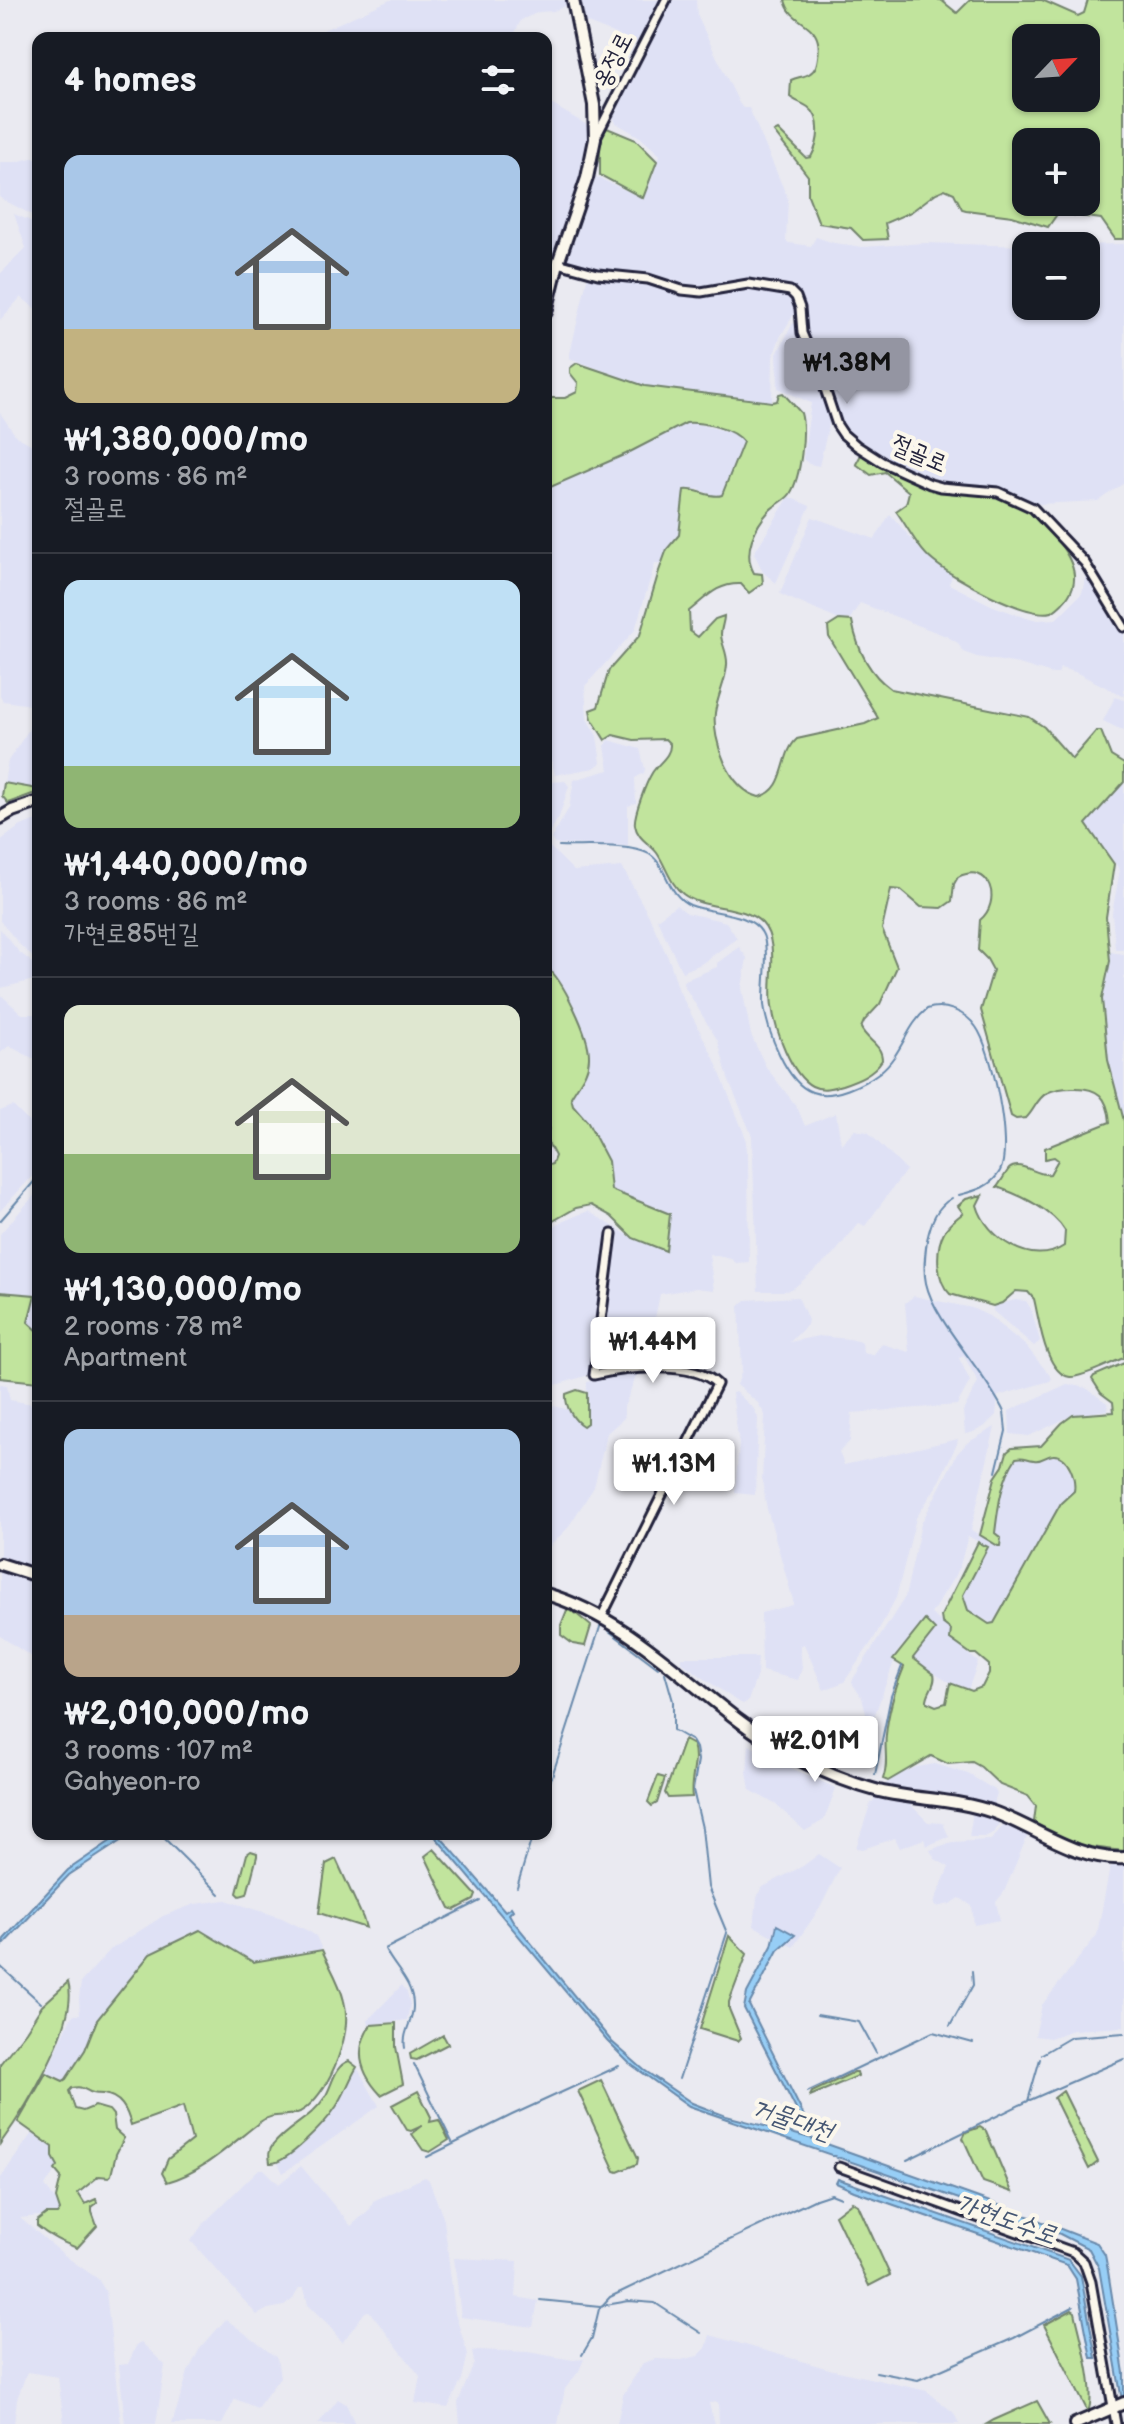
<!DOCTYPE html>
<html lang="en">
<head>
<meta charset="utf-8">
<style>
  :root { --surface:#171b24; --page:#242831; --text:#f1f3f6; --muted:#9ea1a6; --line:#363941; --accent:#9495a2 }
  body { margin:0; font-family:"Balsamiq Sans","Poor Story",sans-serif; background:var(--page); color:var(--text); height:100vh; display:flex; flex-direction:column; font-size:30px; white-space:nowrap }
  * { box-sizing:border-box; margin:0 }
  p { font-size:26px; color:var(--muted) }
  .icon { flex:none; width:44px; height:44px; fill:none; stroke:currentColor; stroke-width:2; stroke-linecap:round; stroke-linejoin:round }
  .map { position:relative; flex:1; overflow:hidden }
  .panel { position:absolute; left:32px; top:32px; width:520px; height:1808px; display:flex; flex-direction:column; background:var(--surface); border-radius:16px; box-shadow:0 2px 6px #0004 }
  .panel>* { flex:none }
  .needle { width:52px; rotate:65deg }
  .tools { position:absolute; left:1012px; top:24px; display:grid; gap:16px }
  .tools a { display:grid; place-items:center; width:88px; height:88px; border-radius:16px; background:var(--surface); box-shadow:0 2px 6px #0004; font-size:40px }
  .price { position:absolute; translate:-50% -68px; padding:0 18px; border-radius:8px; background:#fff; color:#222; font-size:26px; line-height:52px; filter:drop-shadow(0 2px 4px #0008) }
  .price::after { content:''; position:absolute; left:50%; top:48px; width:24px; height:18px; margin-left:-12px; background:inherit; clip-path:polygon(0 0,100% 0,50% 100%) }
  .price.active { background:var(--accent); color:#111 }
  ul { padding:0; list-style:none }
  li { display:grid; align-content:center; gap:16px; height:424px; padding:0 32px }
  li+li { border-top:2px solid var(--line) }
  li span { display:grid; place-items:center; height:248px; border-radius:16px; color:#555 }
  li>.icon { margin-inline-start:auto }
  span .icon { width:144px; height:144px; fill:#fffc; stroke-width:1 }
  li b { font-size:34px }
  h2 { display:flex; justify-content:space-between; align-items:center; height:96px; padding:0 32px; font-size:34px }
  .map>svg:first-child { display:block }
  .built { fill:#dfe1f5 }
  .green { fill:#c1e49d; stroke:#72836c; stroke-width:2; fill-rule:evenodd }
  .water { fill:#97cef6; stroke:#6889ab; stroke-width:2 }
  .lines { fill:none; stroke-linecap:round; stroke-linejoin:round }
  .stream { stroke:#6889ab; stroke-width:2 }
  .street-casing { stroke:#22223b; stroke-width:13 }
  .secondary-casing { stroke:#22223b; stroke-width:16 }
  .street { stroke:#fbf7ec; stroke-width:7 }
  .secondary { stroke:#fbf7ec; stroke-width:10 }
  .labels { text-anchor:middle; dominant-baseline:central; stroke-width:8; stroke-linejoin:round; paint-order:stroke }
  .street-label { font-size:24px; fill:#22223b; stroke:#fbf7ec }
  .water-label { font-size:26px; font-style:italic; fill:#455673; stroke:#fbf7ec }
</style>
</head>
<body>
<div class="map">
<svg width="1124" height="2424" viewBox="0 0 1124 2424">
  <rect width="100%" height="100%" fill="#eaeaf1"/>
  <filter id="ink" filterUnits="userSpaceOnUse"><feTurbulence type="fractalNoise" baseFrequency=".0125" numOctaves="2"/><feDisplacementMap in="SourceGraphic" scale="16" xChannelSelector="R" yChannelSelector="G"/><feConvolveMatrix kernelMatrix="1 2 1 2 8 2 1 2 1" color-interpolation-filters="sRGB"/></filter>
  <g filter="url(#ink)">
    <path class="built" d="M390 0H568L570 4 554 11 539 12 521 20 514 35 509 38 496 35 490 38H306Z
      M580 0H662L641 44 585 22Z
      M670 0H696L697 15 710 43 739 103 743 108H749L788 199 786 241 789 243 811 246 816 237 834 243 863 247 925 243 1026 246V306H1086V246H1027L1124 244V483L1098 501 1039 504 986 486 936 482 887 461 860 445 846 432 839 422 830 391 806 335 802 299 790 286 755 281 704 289 684 287 642 274 601 271 565 261 594 176 643 198 649 187 660 155 640 137 616 123 612 116Z
      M546 101 592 128 583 176 554 259 546 269Z
      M31 158H38V218L0 198V162H16Z
      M14 214 38 224V311L21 297 0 320V274L26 248Z
      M588 275 644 281 697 295 749 287 764 288 791 295 795 302 794 314 780 337 773 357 772 402 645 386 569 358Z
      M793 323 797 325 829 413 830 420 819 466 809 464 803 459 811 403 778 388 777 354Z
      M0 413 16 436 38 448V789L4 783 8 761 28 731 36 708 25 704 3 701 0 696Z
      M686 423H694L733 433 743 442 741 451 722 495 717 497 698 489 681 508 679 535 667 549 662 564 655 563 635 630 585 686 587 719 597 736 601 763 594 768 555 775 546 737V489L626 454Z
      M789 497 810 506 776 583 763 572 754 553Z
      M890 514 926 556 953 574 949 584 993 606 1021 616 1038 620 1056 619 1082 593 1086 573H1089L1124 633V696L1075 672 1060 668 1058 674H1052L1019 664 977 657 963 652 958 643 946 636 860 603 850 619 839 620 782 595 780 593 812 517 875 539Z
      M1115 697 1124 700V731L1103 721Z
      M609 740 640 749 645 769 644 773 635 778 636 803 628 806V846L555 844 551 839 569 808 574 780 609 770 605 746Z
      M546 767 551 782 565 781 569 786 559 817 546 838Z
      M1124 782V949H1115L1112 913 1120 870 1086 824Z
      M38 819V962L21 946 0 921V841L19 827Z
      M546 843 574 871 622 867 649 916 670 962 679 991 714 1058 745 1136 748 1157 749 1262 736 1263 731 1259 709 1254 714 1290 696 1288 660 1294 653 1328 650 1365 615 1367 546 1388 548 1231 559 1223 588 1211 633 1238 666 1251 670 1214 611 1190 608 1161 587 1121 571 1101 572 1093 585 1074 589 1057 588 1045 561 983 546 967Z
      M676 905 687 913 726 922 737 938 701 964 682 972 657 919Z
      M0 929 19 952 38 967V979L1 988Z
      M739 947 747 958 742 988 751 1035 766 1067 797 1107 805 1126 836 1113 841 1144 854 1130 868 1132 906 1170 865 1226 859 1223 833 1255 795 1287 786 1291H758L752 1136 728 1078 718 1041 683 984V981L717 967V963Z
      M1110 952 1124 954V1121L1108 1060 1103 1014 1102 993Z
      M0 994 22 1014H38V1061L9 1046 0 1053Z
      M13 1106 38 1131V1170L0 1211V1111Z
      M38 1191V1331L28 1322 35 1295 0 1292V1234Z
      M914 1296 972 1308 989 1316 1026 1346 1052 1378 1050 1381 998 1396 996 1415 984 1427 971 1433 965 1434 963 1411 978 1382 964 1356 959 1358 970 1381 957 1405 852 1413 850 1441 839 1452 844 1465 958 1439 957 1444 936 1487 916 1518 896 1598 873 1640 844 1682 824 1690 804 1644 800 1646 802 1668 798 1680 762 1671 761 1613 793 1605V1600L767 1509 762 1481 765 1415 758 1403 737 1385 742 1370 739 1306 746 1300 798 1297 808 1320 807 1325 790 1342 818 1336 849 1339 862 1342 863 1353 873 1355 882 1344 909 1352 905 1303Z
      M1015 1300 1026 1301 1031 1309 1040 1341 1034 1346 993 1311V1306Z
      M638 1372 624 1407V1418L607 1433 594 1487 567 1529 546 1550V1404L570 1410 583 1426 586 1425 587 1382 616 1374Z
      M0 1384 7 1385 10 1400 38 1405V1571L0 1558Z
      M1067 1384 1086 1388 1107 1403 1108 1410 1073 1415 1029 1436 1010 1434 1009 1411Z
      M736 1392 754 1409 758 1418 755 1495 735 1493 739 1444 732 1393Z
      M995 1427 971 1530 998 1546 995 1533 1000 1496 1013 1461 1019 1457 1040 1460 1054 1455 1062 1458 1072 1474 1074 1491 1061 1504 992 1624 968 1610 963 1595 988 1547 968 1536 959 1569 931 1614 951 1630 950 1639 978 1662 968 1690 950 1683 914 1661 913 1655 933 1633 903 1645 897 1653 870 1728 862 1698 852 1683 853 1679 905 1597 921 1524 957 1454 967 1443Z
      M0 1569 38 1581V1661L0 1636Z
      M681 1657H758L757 1675 748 1701 743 1704 735 1700 681 1662Z
      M36 1727 38 1728V1791L29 1772 33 1757 32 1731Z
      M749 1745 791 1768 836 1788 824 1820 805 1831 775 1804 750 1790 747 1772Z
      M935 1764 968 1774 995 1790 997 1794 992 1807 958 1796 883 1786 899 1774 917 1767Z
      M875 1798 910 1804 928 1822 943 1823 949 1837 926 1846 924 1839 900 1848 895 1838 863 1849 856 1848 870 1805Z
      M973 1811 996 1818 999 1824 994 1832 985 1837H969Z
      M1006 1822 1029 1832 1004 1892 996 1902 1000 1920 974 1925 972 1906 960 1898 950 1904 936 1907 934 1905 936 1898 949 1867 935 1859 930 1850 952 1842 991 1840Z
      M819 1854 840 1868 820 1908 793 1947 754 1926 757 1898 761 1888 803 1866Z
      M1124 1863V2027L1073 2030 1050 2038 1035 2036 1042 2005 1097 1935 1110 1867Z
      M226 1900 282 1918 310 1932 316 1936 322 1950 253 1962 203 1931H195L154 1952 146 1959 97 2020 85 2049 66 2079 63 2081 46 2073 72 2016 80 2014 79 1999 81 1982 110 1950 163 1916 195 1904Z
      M402 1985 407 1992 410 2004 407 2020 369 2025 368 2020Z
      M357 2067 379 2106 283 2173 278 2163 327 2119 337 2107Z
      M32 2133 53 2147V2157L58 2166 45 2186 54 2198 59 2199 61 2210 58 2214 20 2218 68 2258 98 2279 106 2292 121 2424H64L58 2377 27 2372 17 2399 14 2424H0V2179Z
      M301 2166 351 2226 370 2209 373 2201 425 2177 429 2180 444 2220 455 2314 468 2354 462 2379 448 2408 415 2403 420 2376 369 2311 365 2312 342 2343 329 2325 308 2305 304 2288H299L293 2299 284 2306 268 2309 257 2315 191 2241 203 2224 259 2169H264L279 2184Z
      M454 2258 518 2261 516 2297 538 2301 533 2327 461 2317Z
      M226 2319 277 2358 280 2377 257 2408 235 2399 222 2424H172L188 2372 199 2350Z
      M710 2335 829 2369 927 2391 954 2413 959 2424H719L718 2402 709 2403 714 2424H617L623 2395 643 2363 655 2359 681 2360 698 2356 706 2348Z
      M141 2342 165 2365 156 2424H125L119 2365 128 2364 137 2344Z
      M478 2350 528 2352 573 2360 584 2359 579 2371 565 2389 558 2424H460L458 2403 474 2363 472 2351Z
      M338 2399 346 2404 355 2424H318Z"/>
    <path class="green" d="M785 0H941L957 13 970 0H1042L1078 16 1084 13 1088 0H1124V239H1115L1101 219 1058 213 1048 227 1012 216 966 210 962 209 954 193 945 189 936 193 911 212 885 223 888 239 863 240 851 228 819 223 808 195V176L774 132 778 130 806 158 811 157C819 143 823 118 808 107 802 103 795 101 790 97L791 80C797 77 804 77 809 74 816 70 817 64 818 57 824 20 791 27 785 0ZM1026 38H1086V98H1026ZM1026 142H1086V202H1026Z
      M607 128 636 140 657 161 643 198 600 175V137Z
      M577 363 645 386 772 402 777 401 779 394 783 393 801 413C806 431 801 477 790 494 785 501 776 504 770 510 755 526 742 552 754 573L762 574 763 583 749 593 741 584C717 583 706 598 689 611L690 631 698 637 715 619 724 616C724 622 721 628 721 634 721 644 728 653 727 665 726 681 717 697 715 713 712 741 729 789 759 797 788 790 779 755 797 739L865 724 878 718 829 637 828 627 839 620 852 621C857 648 868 673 891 689L1029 717 1044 727 1072 759 1096 731H1101L1111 756 1124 764V782L1086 824 1114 864 1106 917 1110 961 1102 999 1108 1060 1124 1121V1358C1112 1362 1082 1378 1070 1377 1045 1374 1039 1318 1034 1299L1028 1292 1016 1291 1002 1303 993 1306 950 1294C936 1281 935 1249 944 1232 948 1224 956 1219 963 1213L958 1206 966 1199 982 1195 977 1205C986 1238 1032 1268 1064 1246L1065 1231C1053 1210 1020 1195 997 1187 1001 1182 1005 1174 1009 1169 1021 1159 1037 1177 1050 1174L1058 1160 1054 1157 1045 1159V1148L1110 1122C1108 1097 1098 1087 1073 1088 1064 1088 1054 1089 1047 1093 1037 1098 1034 1111 1026 1118L1016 1119 1011 1116 981 1010 993 970 987 959 978 950 980 920C1002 902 991 861 958 877L954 884 952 901 942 908 921 907 901 890 891 889 882 929 897 967 880 1004 864 1021 861 1028C867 1041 882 1044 882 1060 873 1074 857 1080 842 1085 832 1088 822 1091 812 1086 791 1075 775 1029 772 1006 768 982 780 942 762 923 742 903 705 911 683 894 670 884 666 866 657 853 649 843 637 838 635 825 633 816 647 781 652 773 658 763 671 756 670 744L665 739 634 740 613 735 605 740 592 719 590 710 598 707 609 670 640 635 659 571 667 549 679 535 684 490C697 488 711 499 722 495L743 442C733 428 702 422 686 423L626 454 546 489V398H565L577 392 578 383 570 373V368Z
      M862 453C882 467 910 482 934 488 965 494 994 490 1023 506 1035 513 1045 525 1054 536 1076 563 1086 588 1052 612 1027 619 953 578 933 561 918 549 907 526 896 511L906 504 909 492 885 472 871 475 856 464Z
      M4 783 38 789V792L8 803 2 796Z
      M546 967C562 977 590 1037 589 1057 589 1073 578 1084 571 1097L573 1105 587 1121 608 1161 611 1190 670 1214 666 1251 633 1238 611 1216 591 1205 576 1208 546 1225V1166L552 1164 555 1156 546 1139 549 1127 546 1124Z
      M0 1292 35 1295 28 1322 38 1331V1382L0 1378Z
      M1124 1363V1851L1083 1846 1039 1827 1034 1822 1036 1806 1028 1796 1000 1785 981 1767 972 1762 948 1764 931 1756 888 1781 883 1779C889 1763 884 1751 886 1735 888 1712 895 1689 904 1667L893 1660 925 1620 935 1630 913 1658 934 1674C937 1685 926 1692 927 1702L936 1706 946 1703 950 1683 972 1691 982 1687 989 1673V1665L976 1654H971L950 1639 951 1630 942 1623 941 1616 978 1542 988 1547 963 1595 968 1610 989 1624 994 1623 1061 1503 1074 1491C1076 1479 1069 1454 1053 1455 1046 1455 1042 1462 1034 1460 1026 1459 1024 1456 1016 1458 1001 1480 998 1508 995 1533L1001 1538 1000 1546H998L980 1535 995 1478 1003 1466 1007 1452 1012 1448 1041 1446 1062 1423 1073 1415 1114 1412 1113 1402 1101 1393 1092 1379 1094 1376Z
      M577 1390 587 1393V1423L583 1426C573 1420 565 1406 566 1394Z
      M567 1610 574 1612 591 1626 585 1646 573 1644 561 1635V1625Z
      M684 1740 693 1745C699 1762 689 1779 692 1797L668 1798 665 1793Z
      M658 1776 665 1778 657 1803 652 1806 648 1802Z
      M434 1849 476 1895 474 1900 455 1910 450 1908 425 1856Z
      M251 1851 257 1853V1856L247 1894 240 1896 237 1893 247 1854Z
      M336 1859 363 1918 366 1928 319 1913 326 1864Z
      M200 1930 253 1962 322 1950C329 1966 340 1983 344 2001 353 2033 331 2087 306 2108 290 2121 276 2110 260 2122 232 2143 202 2173 167 2182L162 2173 168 2159 192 2140 183 2106 131 2125C127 2110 121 2096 103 2094 94 2093 98 2095 90 2092 82 2088 81 2086 72 2088L69 2091 75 2109 83 2111 95 2106 109 2110 113 2115 115 2130 124 2138 116 2154 111 2175 109 2177 99 2176 78 2193 85 2204 96 2199 97 2203 92 2207V2212L97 2226 77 2248C62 2242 50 2237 37 2226V2221L46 2214H57L60 2210 56 2198 61 2177 55 2170 58 2166 53 2157V2147L18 2122 46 2073 63 2081 66 2079 85 2050 97 2020 150 1954Z
      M729 1936 747 1954 729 2002V2009L741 2038 738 2041 700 2029Z
      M68 1982C80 2022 24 2111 0 2144V2064L26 2031 42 2006Z
      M396 2023V2047L403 2084 381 2095C361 2074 353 2050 371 2025Z
      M443 2035 448 2044 417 2060 411 2059 410 2054Z
      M349 2061 357 2067C349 2080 345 2095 336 2107 327 2121 286 2165 270 2163 269 2156 268 2151 273 2145 288 2126 311 2119 325 2097 333 2084 334 2066 349 2061Z
      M854 2072H857L858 2076 810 2096 812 2092Z
      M601 2080 638 2158 637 2164 618 2172 615 2171 578 2091Z
      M418 2091 431 2117 430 2122 439 2120 449 2140 430 2152 423 2150 412 2134 422 2126 411 2131 407 2130 392 2105Z
      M1063 2091 1098 2162 1089 2169 1054 2098Z
      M980 2127 986 2131 1012 2192 983 2182 963 2138 966 2132Z
      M852 2202 858 2205 890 2275 869 2286 835 2215Z
      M1072 2310 1075 2312C1080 2336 1097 2391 1088 2412L1044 2325Z
      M1037 2401 1050 2424H987L994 2420Z"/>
    <path class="water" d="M121 1834H131L69 1875 0 1948 4 1939 68 1870Z
      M433 1834H438L505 1911 511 1907 513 1910 509 1914 513 1921 612 2042 644 2070 692 2103 726 2116 810 2138 1004 2207 1097 2243 1105 2255 1108 2271 1124 2373V2412L1099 2268 1089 2249 1058 2233 689 2106 629 2063 607 2041Z
      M777 1925 795 1935 778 1950 749 2005 804 2116 801 2119 744 2008 747 1993 772 1946Z
      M838 2179 1069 2260 1081 2276 1096 2358H1091L1076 2279 1067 2265 854 2191 836 2183Z"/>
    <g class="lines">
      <path class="stream" d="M559 846C582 847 630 843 649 854 667 864 666 894 690 905 711 914 750 911 762 933 770 946 763 986 764 1005 767 1030 786 1083 812 1092 833 1100 864 1084 880 1072 902 1055 906 1026 927 1009 944 1003 966 1012 976 1027 992 1049 1013 1146 1000 1171 991 1187 975 1191 959 1195
        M952 1198C936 1207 931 1222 927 1240 925 1254 923 1269 926 1283 934 1321 986 1373 1004 1412L1006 1431 996 1472
        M0 1221 38 1177
        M622 1587 713 1404
        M609 1631 658 1668
        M665 1673 673 1701V1730L692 1741 696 1748 698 1760 693 1790 702 1828 708 1887 727 1933 679 2079
        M38 1710V1723
        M875 1775 891 1696 902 1666
        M546 1795 601 1624
        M160 1834 220 1894
        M517 1887 533 1834
        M0 1966 41 2003
        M817 2015 859 2022 876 2053
        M950 2026 973 1985 972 1971
        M405 2048C402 2032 414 2020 413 2005 413 1982 394 1968 385 1949L480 1901
        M1042 2054 1071 2037 1124 2033
        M414 2064 452 2142
        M807 2092 933 2032 973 2043
        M1030 2100 1124 2059
        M427 2157 512 2115 619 2066
        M907 2160 1028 2101 1040 2059
        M540 2300 600 2306 629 2301 655 2303 701 2333
        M582 2355 592 2338 599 2309 610 2297 816 2199 831 2194 841 2198
        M876 2372 918 2380 1014 2338 1073 2307"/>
      <g class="street-casing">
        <path id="street" d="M596 137 666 0
          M558 263 598 274 648 279 682 290 701 292 748 284 790 291 796 297 800 308 802 333 822 380 837 425 843 434 857 446 882 462 930 484 941 487 998 492 1033 508 1085 563 1124 627
          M602 1616 717 1384C694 1360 624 1368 594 1375L612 1234
          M839 2167 1073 2252 1084 2262 1091 2282 1116 2424"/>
      </g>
      <g class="secondary-casing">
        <path id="secondary" d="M546 312 558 263 587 178 595 139 594 105 573 0
          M0 818 12 811 38 802
          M0 1564 38 1576
          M546 1594C642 1622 704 1706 789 1754 816 1769 849 1783 879 1791 917 1800 956 1799 993 1812 1035 1827 1078 1861 1124 1858
          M1075 2424 1124 2403"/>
      </g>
      <use href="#street" class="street"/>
      <use href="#secondary" class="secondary"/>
    </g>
  </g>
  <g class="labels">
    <g class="street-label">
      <text transform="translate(613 60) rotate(-63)">옹정로</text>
      <text transform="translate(919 454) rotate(23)">절골로</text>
    </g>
    <g class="water-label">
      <text transform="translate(792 2120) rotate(19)">거물대천</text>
      <text transform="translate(1006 2220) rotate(19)">가현도수로</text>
    </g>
  </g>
</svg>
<div class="tools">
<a><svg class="needle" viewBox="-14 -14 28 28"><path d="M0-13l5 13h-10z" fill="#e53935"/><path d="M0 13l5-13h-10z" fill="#9ea1a6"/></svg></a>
<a>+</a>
<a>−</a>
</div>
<b class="price active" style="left:847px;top:406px">₩1.38M</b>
<b class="price" style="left:653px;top:1385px">₩1.44M</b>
<b class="price" style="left:674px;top:1507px">₩1.13M</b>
<b class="price" style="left:815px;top:1784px">₩2.01M</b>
<section class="panel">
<h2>4 homes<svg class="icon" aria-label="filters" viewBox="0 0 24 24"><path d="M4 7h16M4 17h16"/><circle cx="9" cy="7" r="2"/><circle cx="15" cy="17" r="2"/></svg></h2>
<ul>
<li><span style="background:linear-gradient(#a9c7e8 70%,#c2b280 0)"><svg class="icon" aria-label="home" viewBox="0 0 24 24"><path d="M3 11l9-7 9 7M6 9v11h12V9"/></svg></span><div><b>₩1,380,000/mo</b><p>3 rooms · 86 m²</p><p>절골로</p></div></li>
<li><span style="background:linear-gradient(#bfe0f5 75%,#8fb573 0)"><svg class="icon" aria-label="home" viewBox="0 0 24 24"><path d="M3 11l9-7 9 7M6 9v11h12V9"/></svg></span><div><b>₩1,440,000/mo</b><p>3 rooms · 86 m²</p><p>가현로85번길</p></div></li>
<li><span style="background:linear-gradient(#dfe7d0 60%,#8fb573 0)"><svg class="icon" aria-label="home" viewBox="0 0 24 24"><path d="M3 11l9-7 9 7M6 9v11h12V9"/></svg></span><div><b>₩1,130,000/mo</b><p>2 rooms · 78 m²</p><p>Apartment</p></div></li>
<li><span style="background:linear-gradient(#a9c7e8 75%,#b9a48a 0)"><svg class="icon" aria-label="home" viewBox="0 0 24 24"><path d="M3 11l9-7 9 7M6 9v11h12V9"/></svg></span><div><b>₩2,010,000/mo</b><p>3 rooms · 107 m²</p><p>Gahyeon-ro</p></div></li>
</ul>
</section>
</div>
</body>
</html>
